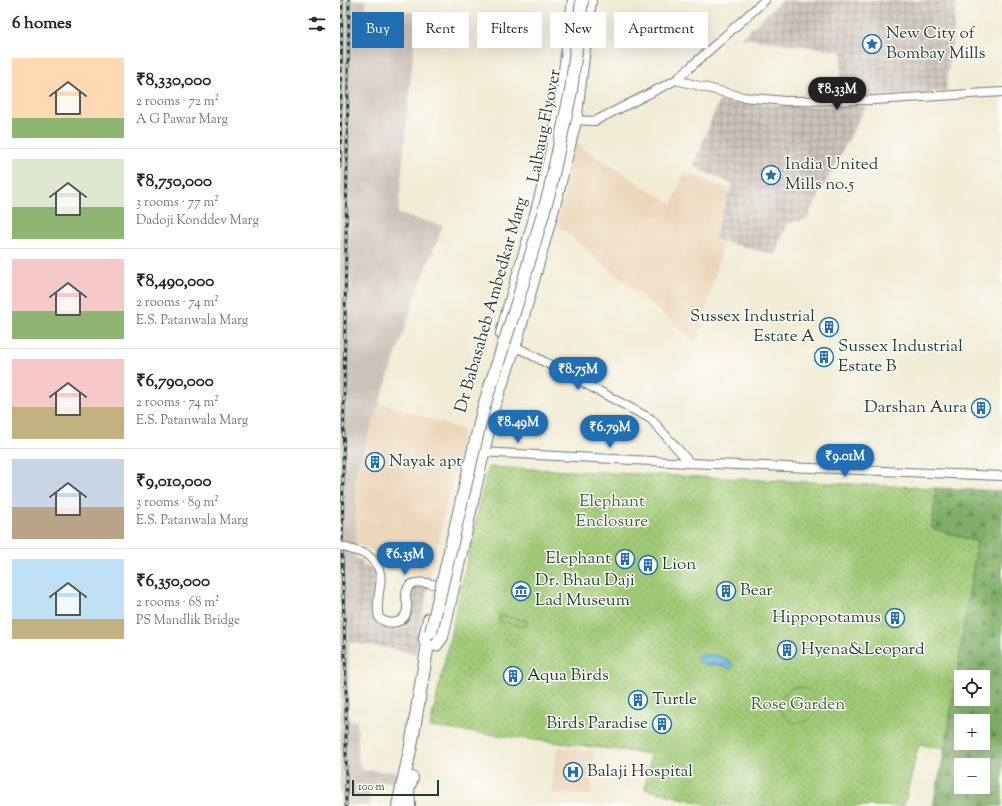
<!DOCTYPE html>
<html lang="en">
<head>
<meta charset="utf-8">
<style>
  :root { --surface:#fff; --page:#f6f6f6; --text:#222; --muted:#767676; --line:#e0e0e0; --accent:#1f6fb2 }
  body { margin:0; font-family:"Sorts Mill Goudy",serif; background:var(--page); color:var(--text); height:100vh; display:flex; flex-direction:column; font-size:15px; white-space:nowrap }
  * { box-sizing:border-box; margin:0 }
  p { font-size:13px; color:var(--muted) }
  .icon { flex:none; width:22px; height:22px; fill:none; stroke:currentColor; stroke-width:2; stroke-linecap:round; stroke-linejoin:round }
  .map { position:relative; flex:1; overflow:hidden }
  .sheet { display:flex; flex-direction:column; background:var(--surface); width:340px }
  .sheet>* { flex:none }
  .guide { position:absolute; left:12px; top:12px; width:380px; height:36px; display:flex; gap:8px }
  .buttons { position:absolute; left:614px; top:670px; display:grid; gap:8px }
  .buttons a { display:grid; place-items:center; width:36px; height:36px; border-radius:0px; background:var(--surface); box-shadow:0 4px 16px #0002; font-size:20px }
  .scale { position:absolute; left:12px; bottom:10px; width:87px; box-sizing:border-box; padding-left:4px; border:2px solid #1f3d34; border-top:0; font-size:11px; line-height:14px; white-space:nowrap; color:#1f3d34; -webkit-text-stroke:3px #fdfcf7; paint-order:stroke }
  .price { position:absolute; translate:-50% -34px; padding:0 9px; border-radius:14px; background:var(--accent); color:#fff; font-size:13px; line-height:26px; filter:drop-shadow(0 1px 2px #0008) }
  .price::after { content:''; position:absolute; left:50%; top:24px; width:12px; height:9px; margin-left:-6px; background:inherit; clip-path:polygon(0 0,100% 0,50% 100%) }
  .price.selected { background:#222; color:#fff }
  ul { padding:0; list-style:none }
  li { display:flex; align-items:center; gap:12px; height:100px; padding:0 12px }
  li+li { border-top:1px solid var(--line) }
  li span { display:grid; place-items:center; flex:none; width:112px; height:80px; border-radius:0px; color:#555 }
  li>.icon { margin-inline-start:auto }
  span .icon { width:48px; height:48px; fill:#fffc; stroke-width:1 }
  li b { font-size:17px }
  h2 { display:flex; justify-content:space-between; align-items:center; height:48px; padding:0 12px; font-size:17px }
  .tag { padding:0 14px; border-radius:0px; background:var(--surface); box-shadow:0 4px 16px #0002; font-size:14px; line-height:36px }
  .tag.selected { background:var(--accent); color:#fff }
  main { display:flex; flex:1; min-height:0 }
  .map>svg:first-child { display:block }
  .built { fill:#edd7bb }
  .industrial { fill:url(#industrial-grid) }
  .railway { fill:#ccc2b9 }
  .grass { fill:url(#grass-dots); stroke:#608455 }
  .forest { fill:url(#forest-firs); stroke:#50764e; fill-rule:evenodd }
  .garden { fill:url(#garden-furrows); stroke:#608455 }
  .water { fill:url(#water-waves); stroke:#447a8c }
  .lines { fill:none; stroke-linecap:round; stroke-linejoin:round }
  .minor-casing { stroke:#687a6d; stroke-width:10 }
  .highway-casing { stroke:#687a6d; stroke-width:14 }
  .minor { stroke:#fff; stroke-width:8 }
  .highway { stroke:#fff; stroke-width:12 }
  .rail-casing { stroke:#1f3d34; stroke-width:3 }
  .rail { stroke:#fdfcf7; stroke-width:1.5; stroke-dasharray:4.5; stroke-linecap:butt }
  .minor-bridge-casing { stroke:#687a6d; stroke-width:10; stroke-linecap:butt }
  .highway-bridge-casing { stroke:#687a6d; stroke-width:14; stroke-linecap:butt }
  .minor-bridge { stroke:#fff; stroke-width:8 }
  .highway-bridge { stroke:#fff; stroke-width:12 }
  .labels { text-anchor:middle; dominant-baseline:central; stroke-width:3; stroke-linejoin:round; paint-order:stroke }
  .poi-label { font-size:17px; fill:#1f3d34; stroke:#fdfcf7; text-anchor:start }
  .street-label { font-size:17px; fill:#1f3d34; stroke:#fdfcf7 }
  .park-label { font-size:17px; fill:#406044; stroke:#fdfcf7 }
</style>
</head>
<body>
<main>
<section class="sheet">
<h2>6 homes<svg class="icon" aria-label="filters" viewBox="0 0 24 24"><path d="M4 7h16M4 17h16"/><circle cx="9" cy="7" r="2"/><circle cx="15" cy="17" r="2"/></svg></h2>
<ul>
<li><span style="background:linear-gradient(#ffd9b3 75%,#8fb573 0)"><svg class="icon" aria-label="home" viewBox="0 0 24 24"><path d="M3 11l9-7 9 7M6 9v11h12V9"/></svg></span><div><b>₹8,330,000</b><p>2 rooms · 72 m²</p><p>A G Pawar Marg</p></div></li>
<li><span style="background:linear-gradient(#dfe7d0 60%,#8fb573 0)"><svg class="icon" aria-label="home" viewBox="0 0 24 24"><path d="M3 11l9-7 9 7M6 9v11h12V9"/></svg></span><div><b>₹8,750,000</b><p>3 rooms · 77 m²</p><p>Dadoji Konddev Marg</p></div></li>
<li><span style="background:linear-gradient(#f6c9c9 65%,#8fb573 0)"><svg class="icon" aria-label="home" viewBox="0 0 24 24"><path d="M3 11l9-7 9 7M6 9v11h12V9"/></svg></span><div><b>₹8,490,000</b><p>2 rooms · 74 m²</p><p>E.S. Patanwala Marg</p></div></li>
<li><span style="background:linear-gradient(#f6c9c9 60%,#c2b280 0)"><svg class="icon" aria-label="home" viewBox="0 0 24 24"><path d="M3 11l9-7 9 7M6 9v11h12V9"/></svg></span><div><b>₹6,790,000</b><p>2 rooms · 74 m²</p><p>E.S. Patanwala Marg</p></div></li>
<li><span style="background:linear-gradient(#c9d6e8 60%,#b9a48a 0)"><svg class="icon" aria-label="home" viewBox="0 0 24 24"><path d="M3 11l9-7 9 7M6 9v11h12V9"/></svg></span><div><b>₹9,010,000</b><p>3 rooms · 89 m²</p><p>E.S. Patanwala Marg</p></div></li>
<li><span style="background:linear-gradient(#bfe0f5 75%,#c2b280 0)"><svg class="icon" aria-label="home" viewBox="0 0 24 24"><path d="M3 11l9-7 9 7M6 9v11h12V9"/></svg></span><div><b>₹6,350,000</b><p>2 rooms · 68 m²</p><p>PS Mandlik Bridge</p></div></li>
</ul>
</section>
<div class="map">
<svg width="662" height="806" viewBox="0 0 662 806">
  <defs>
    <pattern id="industrial-grid" width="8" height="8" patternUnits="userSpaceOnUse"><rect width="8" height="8" fill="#ccc2b9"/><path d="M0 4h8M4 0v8" fill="none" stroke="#a59f97"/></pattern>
    <pattern id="grass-dots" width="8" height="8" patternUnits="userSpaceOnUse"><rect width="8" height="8" fill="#a1ca76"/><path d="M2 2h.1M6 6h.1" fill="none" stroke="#83a562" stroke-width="1.8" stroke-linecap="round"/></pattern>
    <pattern id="forest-firs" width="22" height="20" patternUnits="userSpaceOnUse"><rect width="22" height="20" fill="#80ae67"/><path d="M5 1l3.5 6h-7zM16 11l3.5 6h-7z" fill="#688f56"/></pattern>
    <pattern id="garden-furrows" width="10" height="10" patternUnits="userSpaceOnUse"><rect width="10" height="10" fill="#a1ca76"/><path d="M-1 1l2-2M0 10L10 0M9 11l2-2" fill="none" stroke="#83a562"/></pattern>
    <pattern id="water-waves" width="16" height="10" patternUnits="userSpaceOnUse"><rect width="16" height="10" fill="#69b8e4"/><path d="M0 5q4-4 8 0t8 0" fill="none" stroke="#5697ba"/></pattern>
  </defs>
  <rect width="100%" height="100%" fill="#fdfcf7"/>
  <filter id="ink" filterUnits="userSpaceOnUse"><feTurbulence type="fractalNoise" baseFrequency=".025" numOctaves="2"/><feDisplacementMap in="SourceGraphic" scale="8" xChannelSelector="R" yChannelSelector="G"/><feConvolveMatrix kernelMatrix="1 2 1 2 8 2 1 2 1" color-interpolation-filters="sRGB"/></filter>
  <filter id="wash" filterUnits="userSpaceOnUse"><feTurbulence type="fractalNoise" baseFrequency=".012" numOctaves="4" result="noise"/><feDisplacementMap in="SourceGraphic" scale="16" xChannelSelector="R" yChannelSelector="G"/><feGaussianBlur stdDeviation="0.9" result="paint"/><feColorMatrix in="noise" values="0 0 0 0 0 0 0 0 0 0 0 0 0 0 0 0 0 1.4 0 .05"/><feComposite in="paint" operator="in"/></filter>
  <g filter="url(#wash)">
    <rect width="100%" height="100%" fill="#f1ecd6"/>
    <path class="built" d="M234 143 332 204 344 173 397 191 357 343 216 224Z
      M39 402 124 430 90 579 46 568 41 559 32 550 15 544V474Z
      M217 747 254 751 251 795 211 793Z"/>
    <path class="industrial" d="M442 0H617L606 91 534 97 499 98 502 51 401 38Z
      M379 101 458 106H526L467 219 446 224 435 255 374 239 392 184 353 166Z
      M15 558 22 560V565L35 569 37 582 31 606V615L39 626 57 630 67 626 72 604 69 597 71 590 79 585 88 587 75 653 9 642 10 614 13 613Z"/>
    <path class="railway" d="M0 0H26L25 12H77L58 214 103 226 81 281 15 474 16 523 13 614H10L9 642V720L17 721 18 759 21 770 60 772 58 782H40L33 786 30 790V806H0Z"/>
    <path class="grass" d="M148 467 596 488 592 528 638 542 605 750 579 744 564 806H374L305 789 311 754 90 727Z"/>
    <path class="forest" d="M596 488 662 491V806H593L605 750 637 542 592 528ZM621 677H643V699H621ZM621 721H643V743H621ZM621 765H643V787H621Z"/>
    <path class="garden" d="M160 615 187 621 186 627 159 621Z
      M440 705a18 18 0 1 1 36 0a18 18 0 1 1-36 0Z"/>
    <path class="water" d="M362 654 378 656 391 661 393 667 391 669C387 668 383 665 379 665 368 663 364 669 356 658L358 655Z"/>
  </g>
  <g filter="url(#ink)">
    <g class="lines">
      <g class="minor-casing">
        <path id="minor" d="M336 80 403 97 445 101 535 100 662 92
          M230 120 255 121 336 80 425 0
          M171 344 311 419 350 463
          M139 452 350 463 662 476
          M26 554C54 575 32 591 39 618 50 626 65 624 67 609 68 605 66 601 66 596 66 578 85 582 97 585"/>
      </g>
      <g class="highway-casing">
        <path id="highway" d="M162 334C178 271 201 208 213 144 223 96 228 48 234 0
          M96 645 102 637 153 408 175 345 217 194 235 121 250 0
          M58 806 71 746 87 650 85 638 89 619
          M69 806 68 789 72 778"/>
      </g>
      <use href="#minor" class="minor"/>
      <use href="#highway" class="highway"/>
      <g class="rail-casing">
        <path id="rail" d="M0 167 2 0
          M6 806V684L2 558 9 0"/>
      </g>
      <use href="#rail" class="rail"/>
      <g class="minor-bridge-casing">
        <path id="minor-bridge" d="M0 546 26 554"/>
      </g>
      <g class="highway-bridge-casing">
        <path id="highway-bridge" d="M91 632 144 406 177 303 209 193 231 91 242 0"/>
      </g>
      <use href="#minor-bridge" class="minor-bridge"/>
      <use href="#highway-bridge" class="highway-bridge"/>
    </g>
  </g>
  <defs>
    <g id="sight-ring" transform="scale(1)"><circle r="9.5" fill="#fdfcf7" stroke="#1f6fb2" stroke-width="1.5"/><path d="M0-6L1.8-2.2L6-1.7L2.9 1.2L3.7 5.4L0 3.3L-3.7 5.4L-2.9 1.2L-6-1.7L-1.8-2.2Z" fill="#1f6fb2"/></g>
    <g id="building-ring" transform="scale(1)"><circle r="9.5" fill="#fdfcf7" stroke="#1f6fb2" stroke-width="1.5"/><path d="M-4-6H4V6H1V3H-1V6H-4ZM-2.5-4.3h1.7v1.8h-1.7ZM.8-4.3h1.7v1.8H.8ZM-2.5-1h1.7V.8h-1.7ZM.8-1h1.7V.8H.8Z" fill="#1f6fb2"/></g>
    <g id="museum-ring" transform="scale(1)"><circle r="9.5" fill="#fdfcf7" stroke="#1f6fb2" stroke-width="1.5"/><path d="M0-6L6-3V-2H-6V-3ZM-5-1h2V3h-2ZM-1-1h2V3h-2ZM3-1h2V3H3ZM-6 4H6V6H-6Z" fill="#1f6fb2"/></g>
    <g id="hospital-ring" transform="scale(1)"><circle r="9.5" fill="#fdfcf7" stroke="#1f6fb2" stroke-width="1.5"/><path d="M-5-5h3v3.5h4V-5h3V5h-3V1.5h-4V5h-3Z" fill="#1f6fb2"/></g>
  </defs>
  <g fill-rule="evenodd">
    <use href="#sight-ring" x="532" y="44"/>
    <use href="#sight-ring" x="431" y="175"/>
    <use href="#building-ring" x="489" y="327"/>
    <use href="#building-ring" x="484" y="357"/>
    <use href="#building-ring" x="641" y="408"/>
    <use href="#building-ring" x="35" y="462"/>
    <use href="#building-ring" x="285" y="559"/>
    <use href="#building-ring" x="308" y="565"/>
    <use href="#museum-ring" x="181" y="591"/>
    <use href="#building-ring" x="386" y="591"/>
    <use href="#building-ring" x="555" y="618"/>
    <use href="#building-ring" x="447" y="650"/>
    <use href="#building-ring" x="173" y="676"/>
    <use href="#building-ring" x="298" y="700"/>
    <use href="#building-ring" x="322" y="724"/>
    <use href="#hospital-ring" x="233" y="772"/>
  </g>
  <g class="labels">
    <g class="poi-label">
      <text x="546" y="34">New City of<tspan x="546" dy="20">Bombay Mills</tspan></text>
      <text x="445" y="165">India United<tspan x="445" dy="20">Mills no.5</tspan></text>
      <text x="475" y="317" text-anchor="end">Sussex Industrial<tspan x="475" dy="20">Estate A</tspan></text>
      <text x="498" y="347">Sussex Industrial<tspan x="498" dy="20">Estate B</tspan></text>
      <text x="627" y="408" text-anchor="end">Darshan Aura</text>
      <text x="49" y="462">Nayak apt</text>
      <text x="271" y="559" text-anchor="end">Elephant</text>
      <text x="322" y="565">Lion</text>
      <text x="195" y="581">Dr. Bhau Daji<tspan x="195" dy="20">Lad Museum</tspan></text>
      <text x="400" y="591">Bear</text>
      <text x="541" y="618" text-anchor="end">Hippopotamus</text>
      <text x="461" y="650">Hyena&amp;Leopard</text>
      <text x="187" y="676">Aqua Birds</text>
      <text x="312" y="700">Turtle</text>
      <text x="308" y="724" text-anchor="end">Birds Paradise</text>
      <text x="247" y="772">Balaji Hospital</text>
    </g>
    <g class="street-label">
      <text transform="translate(205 126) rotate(-79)">Lalbaug Flyover</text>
      <text transform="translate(152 305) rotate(-74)">Dr Babasaheb Ambedkar Marg</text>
    </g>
    <g class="park-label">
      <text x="272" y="502">Elephant<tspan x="272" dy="20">Enclosure</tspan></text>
      <text x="458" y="705">Rose Garden</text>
    </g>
  </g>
</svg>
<div class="buttons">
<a><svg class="icon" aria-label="locate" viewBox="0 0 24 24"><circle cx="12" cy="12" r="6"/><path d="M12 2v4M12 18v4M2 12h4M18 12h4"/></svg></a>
<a>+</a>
<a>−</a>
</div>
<div class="scale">100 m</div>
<b class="price selected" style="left:497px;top:111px">₹8.33M</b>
<b class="price" style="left:238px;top:391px">₹8.75M</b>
<b class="price" style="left:178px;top:444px">₹8.49M</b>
<b class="price" style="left:270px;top:449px">₹6.79M</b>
<b class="price" style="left:505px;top:478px">₹9.01M</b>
<b class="price" style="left:65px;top:576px">₹6.35M</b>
<div class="guide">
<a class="tag selected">Buy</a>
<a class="tag">Rent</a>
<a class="tag">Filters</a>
<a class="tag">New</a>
<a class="tag">Apartment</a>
</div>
</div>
</main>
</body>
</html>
